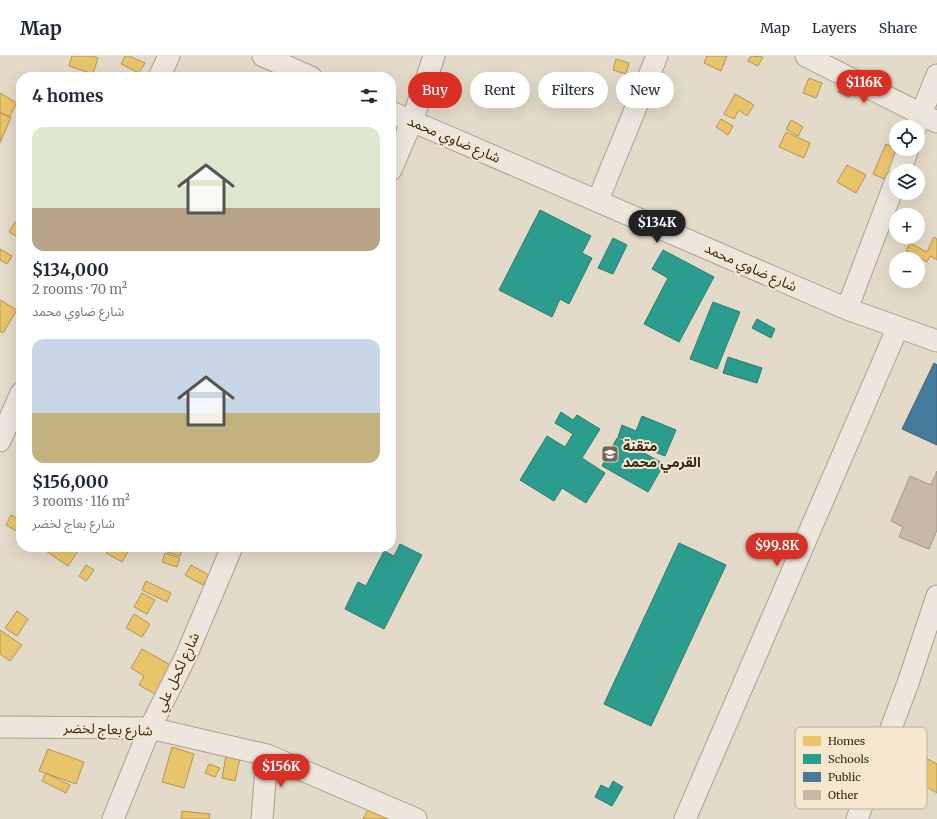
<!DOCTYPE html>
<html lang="en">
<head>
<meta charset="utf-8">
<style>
  :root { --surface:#fff; --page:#f6f6f7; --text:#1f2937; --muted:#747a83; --line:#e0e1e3; --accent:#d93025 }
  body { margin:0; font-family:Merriweather,"Noto Sans Arabic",serif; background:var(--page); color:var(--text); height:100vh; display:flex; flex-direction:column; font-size:15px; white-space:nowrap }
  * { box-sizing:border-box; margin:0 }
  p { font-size:13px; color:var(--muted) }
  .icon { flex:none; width:22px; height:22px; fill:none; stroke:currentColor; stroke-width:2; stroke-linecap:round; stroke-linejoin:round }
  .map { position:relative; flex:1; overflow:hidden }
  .side { position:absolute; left:16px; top:16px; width:380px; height:480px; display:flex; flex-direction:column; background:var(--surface); border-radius:16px; box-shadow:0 4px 16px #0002 }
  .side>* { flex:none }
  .top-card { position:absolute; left:408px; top:16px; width:380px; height:36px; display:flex; gap:8px }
  .controls { position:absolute; left:889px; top:64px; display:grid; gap:8px }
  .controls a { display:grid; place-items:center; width:36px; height:36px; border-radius:50%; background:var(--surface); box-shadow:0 4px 16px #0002; font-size:20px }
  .price { position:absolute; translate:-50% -34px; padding:0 9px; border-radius:14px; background:var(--accent); color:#fff; font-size:13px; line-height:26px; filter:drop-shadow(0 1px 2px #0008) }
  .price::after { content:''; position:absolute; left:50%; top:24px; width:12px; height:9px; margin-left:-6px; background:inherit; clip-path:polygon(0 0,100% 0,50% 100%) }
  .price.active { background:#222; color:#fff }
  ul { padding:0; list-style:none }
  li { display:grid; align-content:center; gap:8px; height:212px; padding:0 16px }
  li span { display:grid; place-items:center; height:124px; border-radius:12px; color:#555 }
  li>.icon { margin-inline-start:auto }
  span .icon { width:72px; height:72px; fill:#fffc; stroke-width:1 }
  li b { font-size:17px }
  h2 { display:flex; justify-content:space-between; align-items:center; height:48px; padding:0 16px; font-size:17px }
  .pill { padding:0 14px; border-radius:18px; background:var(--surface); box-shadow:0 4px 16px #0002; font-size:14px; line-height:36px }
  .pill.active { background:var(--accent); color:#fff }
  header { display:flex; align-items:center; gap:24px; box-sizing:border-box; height:56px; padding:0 20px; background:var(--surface); border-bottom:1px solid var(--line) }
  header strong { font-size:19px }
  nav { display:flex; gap:22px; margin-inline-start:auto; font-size:14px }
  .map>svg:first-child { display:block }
  .homes { fill:#e9c46a; stroke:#b49553 }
  .schools { fill:#2a9d8f; stroke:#2e7a6c }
  .public { fill:#457b9d; stroke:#416276 }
  .building { fill:#c8b8aa; stroke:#a49589 }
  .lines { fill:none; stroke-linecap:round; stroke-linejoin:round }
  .minor-casing { stroke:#a99f93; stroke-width:23 }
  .minor { stroke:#ece6dc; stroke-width:21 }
  .labels { text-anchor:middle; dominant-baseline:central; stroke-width:4; stroke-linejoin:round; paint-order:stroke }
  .street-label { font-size:14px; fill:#37271c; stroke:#f6e8ce }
  .poi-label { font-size:14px; font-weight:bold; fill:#37271c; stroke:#f6e8ce; text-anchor:start }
  .key { fill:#f6e8ce; stroke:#bdae99; stroke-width:1 }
  .key-label { font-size:11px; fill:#37271c }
</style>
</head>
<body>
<header>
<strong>Map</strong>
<nav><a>Map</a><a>Layers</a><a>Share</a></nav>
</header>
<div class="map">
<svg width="937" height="763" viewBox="0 0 937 763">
  <rect width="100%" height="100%" fill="#e4dac9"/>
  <path class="homes" d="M72 0H92L98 2 93 18 69 10Z
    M125 0H129L145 7 139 17 121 8Z
    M707 0H727L721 15 704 7Z
    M751 0 763 1 758 10 748 5Z
    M616 3 629 7 626 18 613 14Z
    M809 22 822 27 816 42 803 37Z
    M0 37 17 47 9 61 0 56Z
    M735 38 754 49 747 60 739 54 734 63 724 58Z
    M0 57 11 61 0 87Z
    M721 63 733 70 728 79 716 71Z
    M791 64 803 71 798 80 786 73Z
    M786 76 810 87 804 102 779 91Z
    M886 88 898 93 896 128 873 118Z
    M847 109 866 119 856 137 837 126Z
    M15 166 21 169V183L9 176Z
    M934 181 937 183V204L930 200 927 206 906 195 910 187 927 196Z
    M0 193 12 200 7 208 0 204Z
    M0 244 17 254 3 277 0 275Z
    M11 459 21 464V470L18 476 6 469Z
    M40 491H72L78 495 68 510Z
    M110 491H131L122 506 106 497Z
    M168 491H183L180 500 167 496Z
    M165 497 180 502 177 511 162 506Z
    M86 509 94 514 86 525 79 520Z
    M191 509 209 519 203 529 185 519Z
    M146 525 171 537 167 546 142 534Z
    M142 537 155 544 147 558 134 551Z
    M17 555 28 563 17 580 5 572Z
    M134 558 150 568 142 581 126 572Z
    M0 574 22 589 10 605 0 598Z
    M142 593 183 616 167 645 139 629 144 620 131 612Z
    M172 691 194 698 184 732 162 726Z
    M48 693 84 706 76 728 39 715Z
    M227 694 241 697 235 725 222 722Z
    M926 702 937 708V737L914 723Z
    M209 708 220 712 215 721 205 717Z
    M46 717 70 729 66 737 42 725Z
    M375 740 395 763H363Z
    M182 755 210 758 209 763H181Z"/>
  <path class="schools" d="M540 154 591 180 582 197 592 202 569 248 560 243 552 261 499 234Z
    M613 182 627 189 613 218 598 212Z
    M663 194 714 221 679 286 644 268 668 222 652 213Z
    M713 246 740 256 717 313 690 303Z
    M757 263 775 273 771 282 752 272Z
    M728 301 762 312 757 327 723 317Z
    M561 356 573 364 577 359 600 373 582 402 605 417 586 447 562 432 554 445 520 424 547 380 565 391 573 378 555 367Z
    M642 360 676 374 665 400 618 381 622 369 636 375Z
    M617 382 664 408 648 436 602 410Z
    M679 487 726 509 651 670 604 648Z
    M400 488 422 499 384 573 345 553 358 526 366 530 384 495 394 500Z
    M613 725 623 731 612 750 595 741 601 729 609 733Z"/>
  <path class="public" d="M934 307 937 309V389L902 373Z"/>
  <path class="building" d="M849 17 859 23 849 41 838 36Z
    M937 415V474L929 493 899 481 903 471 891 465 910 420 931 429Z"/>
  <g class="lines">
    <g class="minor-casing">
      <path id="minor" d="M263 0 311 21
        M806 0 937 66
        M159 21 169 0
        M391 56 847 253 937 285
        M916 71 937 19
        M391 114 412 65 434 0
        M900 115 908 93
        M598 144 657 0
        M847 253 896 124
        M0 385 21 337
        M0 671 150 672 267 699 416 763
        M113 763 150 672 186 600 232 491
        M262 763 267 699
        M685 763 898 271
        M857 763 908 627 937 540"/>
    </g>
    <use href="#minor" class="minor"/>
  </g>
  <defs>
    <g id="school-square" transform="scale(0.9)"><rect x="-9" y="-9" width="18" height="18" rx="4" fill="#746659" stroke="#f6e8ce"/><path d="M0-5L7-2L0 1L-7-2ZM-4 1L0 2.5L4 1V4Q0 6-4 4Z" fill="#fff"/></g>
  </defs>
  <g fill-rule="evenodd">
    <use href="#school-square" x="610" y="398"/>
  </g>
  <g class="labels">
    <g class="street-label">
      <text transform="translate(454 83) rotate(23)">شارع ضاوي محمد</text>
      <text transform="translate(751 211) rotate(24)">شارع ضاوي محمد</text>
      <text transform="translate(177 616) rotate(-65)">شارع لكحل علي</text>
      <text transform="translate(108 673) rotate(2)">شارع بعاج لخضر</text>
    </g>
    <g class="poi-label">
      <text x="623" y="390">متقنة<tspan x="623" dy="16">القرمي محمد</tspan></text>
    </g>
  </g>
  <rect x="795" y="671" width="132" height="82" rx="6" class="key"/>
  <rect x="803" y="680" width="18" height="10" fill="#e9c46a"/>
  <rect x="803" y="698" width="18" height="10" fill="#2a9d8f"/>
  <rect x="803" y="716" width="18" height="10" fill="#457b9d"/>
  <rect x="803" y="734" width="18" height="10" fill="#c8b8aa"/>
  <g class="key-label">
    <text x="828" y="689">Homes</text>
    <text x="828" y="707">Schools</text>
    <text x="828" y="725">Public</text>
    <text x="828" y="743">Other</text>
  </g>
</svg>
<div class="controls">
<a><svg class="icon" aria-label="locate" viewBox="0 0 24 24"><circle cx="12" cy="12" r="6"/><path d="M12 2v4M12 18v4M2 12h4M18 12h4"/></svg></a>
<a><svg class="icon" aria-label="layers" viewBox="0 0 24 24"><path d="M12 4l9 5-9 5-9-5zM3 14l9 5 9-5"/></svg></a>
<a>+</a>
<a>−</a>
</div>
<b class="price" style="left:864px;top:48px">$116K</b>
<b class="price active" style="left:657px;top:188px">$134K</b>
<b class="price" style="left:777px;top:511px">$99.8K</b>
<b class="price" style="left:281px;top:732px">$156K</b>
<div class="top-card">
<a class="pill active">Buy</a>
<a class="pill">Rent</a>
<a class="pill">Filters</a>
<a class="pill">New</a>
</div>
<section class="side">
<h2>4 homes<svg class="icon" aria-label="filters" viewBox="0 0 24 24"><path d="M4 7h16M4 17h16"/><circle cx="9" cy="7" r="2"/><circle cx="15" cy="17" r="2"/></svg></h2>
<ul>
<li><span style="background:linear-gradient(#dfe7d0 65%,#b9a48a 0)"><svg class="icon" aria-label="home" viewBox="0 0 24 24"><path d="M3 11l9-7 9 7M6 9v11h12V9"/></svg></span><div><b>$134,000</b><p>2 rooms · 70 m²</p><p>شارع ضاوي محمد</p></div></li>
<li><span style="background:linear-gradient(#c9d6e8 60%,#c2b280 0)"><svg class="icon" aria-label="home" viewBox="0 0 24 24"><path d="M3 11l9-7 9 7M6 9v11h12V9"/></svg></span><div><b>$156,000</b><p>3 rooms · 116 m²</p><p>شارع بعاج لخضر</p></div></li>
</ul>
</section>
</div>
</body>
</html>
